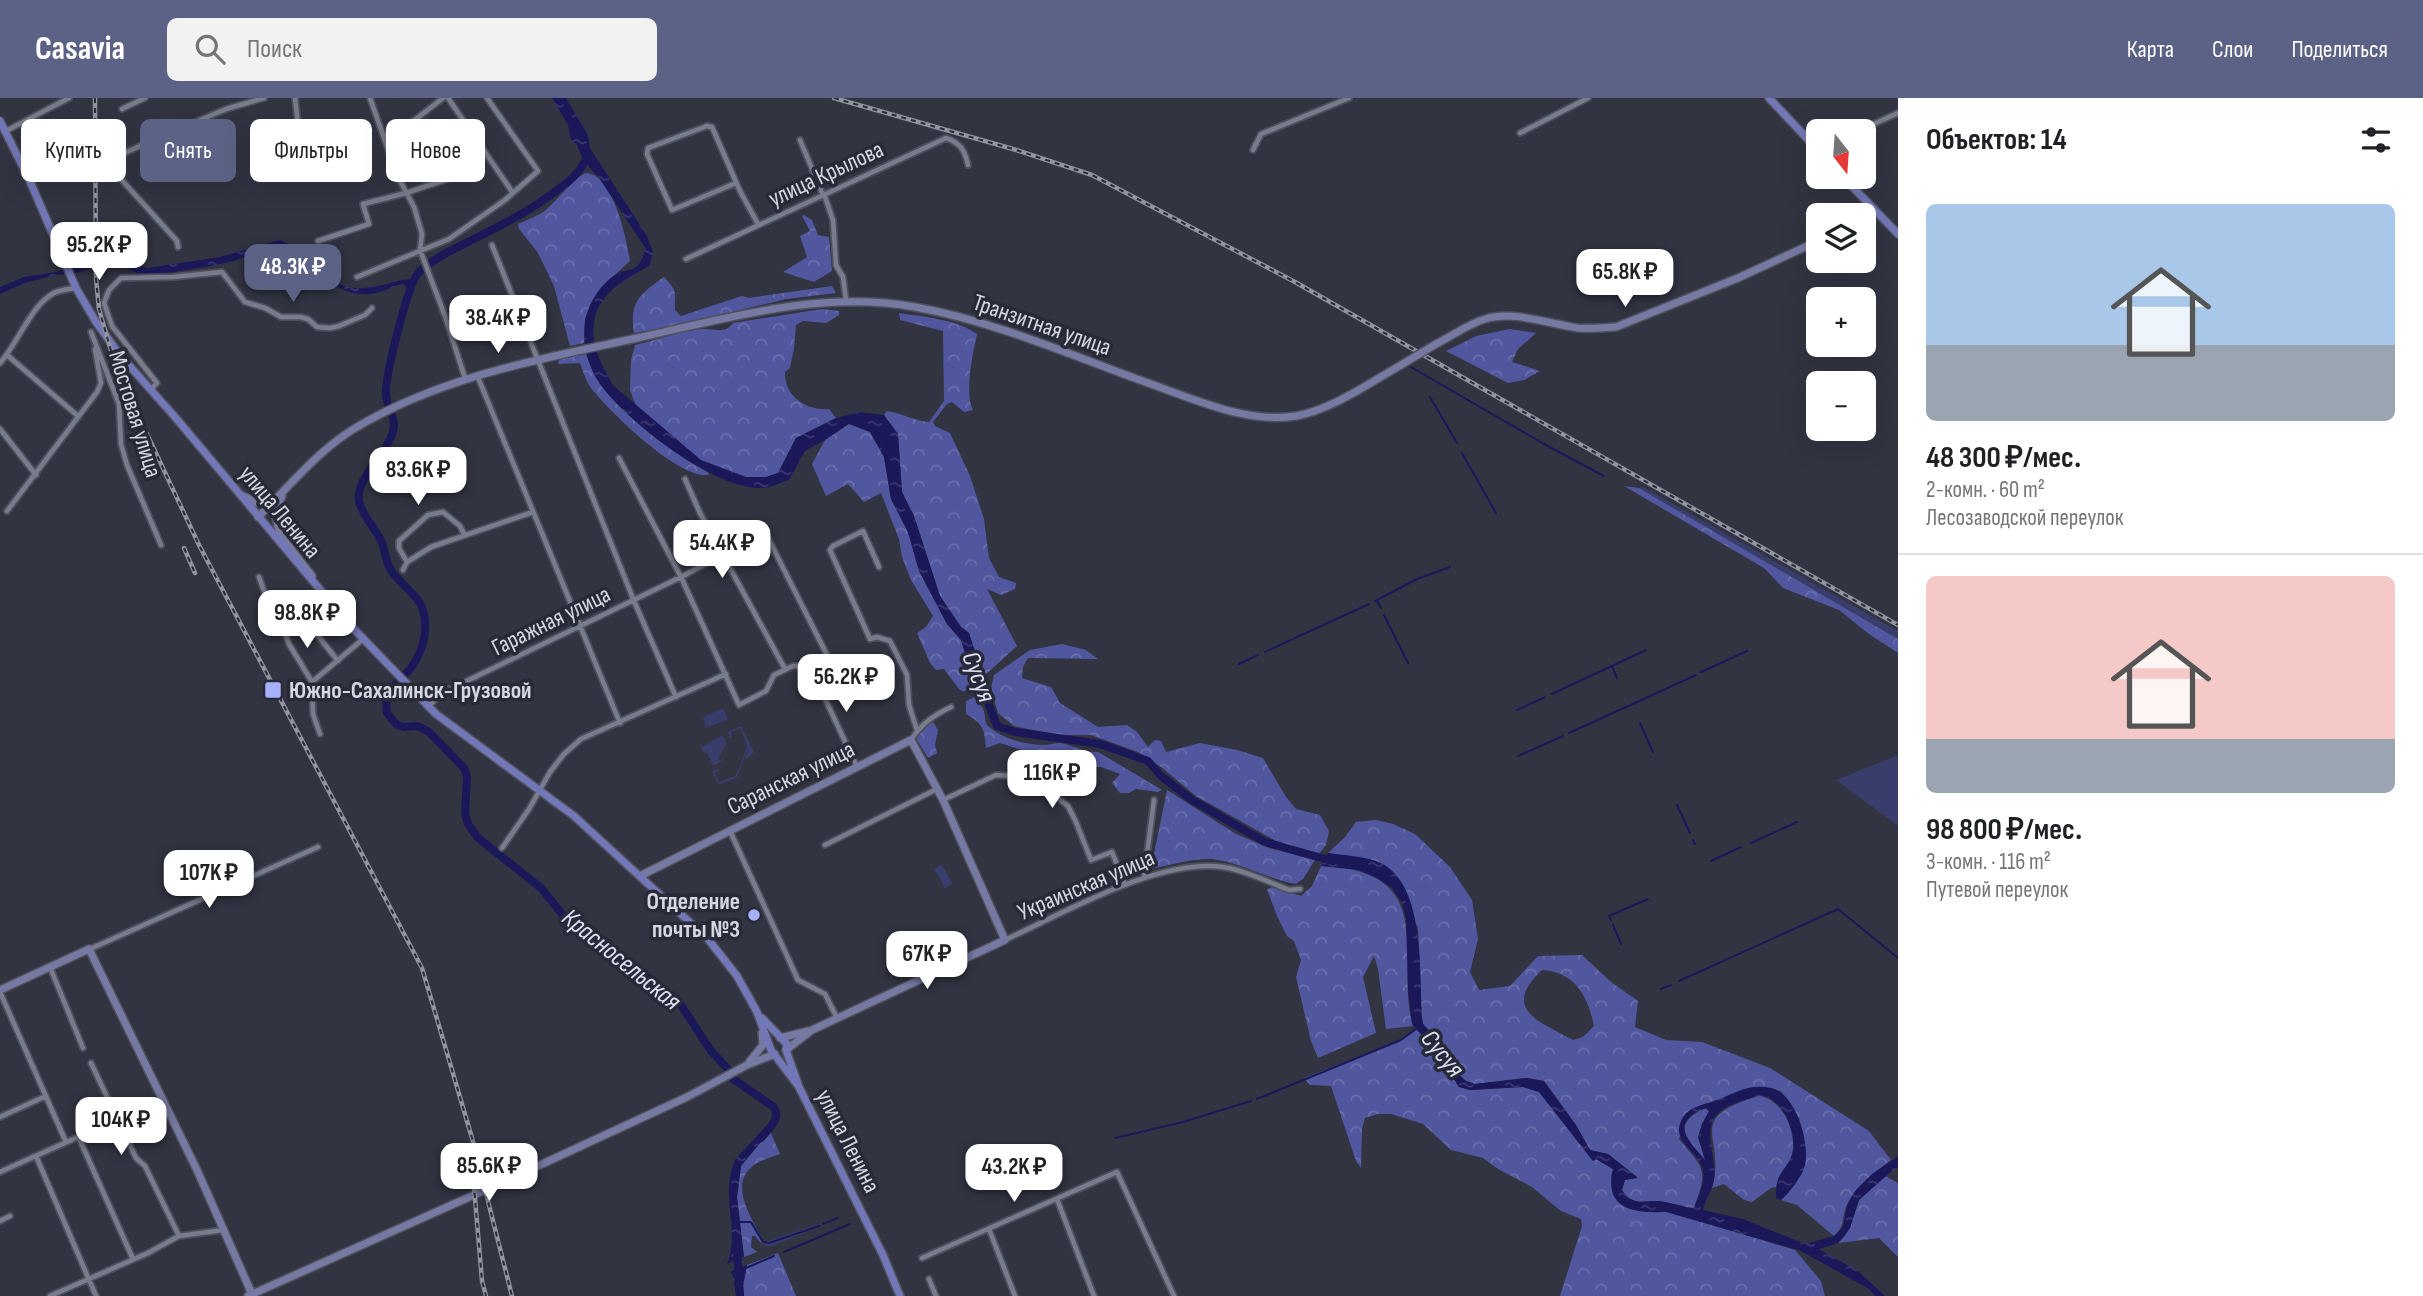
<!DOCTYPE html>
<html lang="ru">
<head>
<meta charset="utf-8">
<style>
  :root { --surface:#fff; --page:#f2f2f2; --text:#202124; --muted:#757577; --line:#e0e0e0; --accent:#5c6285 }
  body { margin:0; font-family:"Sofia Sans Condensed",sans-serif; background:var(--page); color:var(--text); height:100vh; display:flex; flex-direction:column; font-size:26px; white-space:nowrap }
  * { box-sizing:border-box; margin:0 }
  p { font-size:23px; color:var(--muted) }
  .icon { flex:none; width:38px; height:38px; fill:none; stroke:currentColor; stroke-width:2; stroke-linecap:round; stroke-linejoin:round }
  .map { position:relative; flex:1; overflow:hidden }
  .sheet { display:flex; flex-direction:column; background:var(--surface); width:525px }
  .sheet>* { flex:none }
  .top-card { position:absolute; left:21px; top:21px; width:665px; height:63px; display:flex; gap:14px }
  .needle { width:46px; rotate:163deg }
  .tools { position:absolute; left:1806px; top:21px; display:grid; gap:14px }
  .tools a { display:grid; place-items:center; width:70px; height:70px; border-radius:10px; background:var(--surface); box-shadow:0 7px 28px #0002; font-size:35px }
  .price { position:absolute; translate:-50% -60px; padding:0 16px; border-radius:14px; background:#fff; color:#222; font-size:23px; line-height:46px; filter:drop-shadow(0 2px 4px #0008) }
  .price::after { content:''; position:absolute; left:50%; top:42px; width:21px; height:16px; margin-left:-10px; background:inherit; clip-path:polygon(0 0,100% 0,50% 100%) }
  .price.on { background:var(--accent); color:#fff }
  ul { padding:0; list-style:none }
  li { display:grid; align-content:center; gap:14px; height:371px; padding:0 28px }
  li+li { border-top:2px solid var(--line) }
  li span { display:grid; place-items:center; height:217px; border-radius:10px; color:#555 }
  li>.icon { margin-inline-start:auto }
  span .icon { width:126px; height:126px; fill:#fffc; stroke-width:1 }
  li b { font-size:30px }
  h2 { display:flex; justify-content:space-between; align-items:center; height:84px; padding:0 28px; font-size:30px }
  .tag { padding:0 24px; border-radius:10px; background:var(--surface); box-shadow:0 7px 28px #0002; font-size:24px; line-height:63px }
  .tag.on { background:var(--accent); color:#fff }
  header { display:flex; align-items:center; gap:42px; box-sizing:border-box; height:98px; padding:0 35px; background:var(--accent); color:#fff }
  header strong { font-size:33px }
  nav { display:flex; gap:38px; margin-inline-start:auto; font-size:24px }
  .search { width:490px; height:63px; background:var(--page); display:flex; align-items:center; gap:18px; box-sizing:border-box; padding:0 24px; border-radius:10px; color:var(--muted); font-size:26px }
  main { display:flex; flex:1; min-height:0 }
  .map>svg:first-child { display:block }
  .green { fill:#383d6b }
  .forest { fill:url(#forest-crowns); fill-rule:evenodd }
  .water { fill:url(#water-ripples); fill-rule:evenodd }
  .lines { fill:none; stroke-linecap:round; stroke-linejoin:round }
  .stream { stroke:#1b185a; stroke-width:2 }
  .river { stroke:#1b185a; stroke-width:8 }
  .street-casing { stroke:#4f505c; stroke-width:8 }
  .secondary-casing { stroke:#4f505c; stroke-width:10 }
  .primary-casing { stroke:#4f505c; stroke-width:10 }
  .street { stroke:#797c8c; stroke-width:4.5 }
  .secondary { stroke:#767aa2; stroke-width:7 }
  .primary { stroke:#7278b7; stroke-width:7 }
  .rail-casing { stroke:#92949f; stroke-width:4.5 }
  .rail { stroke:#282a38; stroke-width:2; stroke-dasharray:5; stroke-linecap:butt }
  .secondary-bridge-casing { stroke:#4f505c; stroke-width:10; stroke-linecap:butt }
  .secondary-bridge { stroke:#767aa2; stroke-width:7 }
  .poi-dot { fill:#a6b1fc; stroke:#282a38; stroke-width:2.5 }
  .labels { text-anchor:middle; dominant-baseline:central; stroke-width:7; stroke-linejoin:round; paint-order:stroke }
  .street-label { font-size:24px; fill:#d6d7e0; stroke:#282a38 }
  .poi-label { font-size:24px; font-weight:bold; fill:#d6d7e0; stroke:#282a38; text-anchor:start }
  .water-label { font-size:26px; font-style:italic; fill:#dee2f6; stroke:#282a38 }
</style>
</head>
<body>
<header>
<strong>Casavia</strong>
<div class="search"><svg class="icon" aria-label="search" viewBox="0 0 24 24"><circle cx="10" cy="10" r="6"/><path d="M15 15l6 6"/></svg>Поиск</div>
<nav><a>Карта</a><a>Слои</a><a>Поделиться</a></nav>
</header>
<main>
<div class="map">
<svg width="1898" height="1198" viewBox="0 0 1898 1198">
  <defs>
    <pattern id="forest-crowns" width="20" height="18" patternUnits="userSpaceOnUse" patternTransform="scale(1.75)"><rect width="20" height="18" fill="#51579f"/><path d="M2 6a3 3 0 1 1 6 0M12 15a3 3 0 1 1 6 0" fill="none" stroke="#696eac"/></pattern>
    <pattern id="water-ripples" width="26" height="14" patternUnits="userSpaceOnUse" patternTransform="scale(1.75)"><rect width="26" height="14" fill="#1b185a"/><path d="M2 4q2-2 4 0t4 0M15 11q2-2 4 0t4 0" fill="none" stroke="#3b3971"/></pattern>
  </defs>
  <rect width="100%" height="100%" fill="#323442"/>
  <path class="green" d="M1643 389 1898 533V541L1639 390Z
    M723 610 728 621 706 630 703 619Z
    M741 628 754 654 745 662 749 648 737 679 719 687 712 673 718 671 719 673 715 675 719 684 735 678 742 664 747 647 740 630 731 634 732 638 730 640 727 634Z
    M721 638 725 640 727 647H725L718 661 722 663 713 668 707 655 704 656 701 649Z
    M1898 657V728L1836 682Z
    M942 767 952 785 945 791 935 772V770Z
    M819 1126 818 1129 772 1148H766L761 1145Z"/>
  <path class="forest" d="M586 75C613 75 627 142 630 163L607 184 585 220 584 245 570 248 554 188 538 155 519 131 518 126C527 122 541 117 548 110 558 101 574 80 586 75Z
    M804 117 812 122 818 137 829 139 832 173 814 184 783 174 807 159 800 138 810 133 802 118Z
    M664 179C679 195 674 193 675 212L681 218 742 198 749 200 832 188 836 195 786 201 665 230 634 235C629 204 640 196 664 179Z
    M822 211 839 213V217L826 225 803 223 796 227 794 250 790 270 785 274C784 299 807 313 829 311L836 320 796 340 778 375 766 379H746L701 363 636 308 630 292 631 262 635 247C657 242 680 233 702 231 714 230 724 237 733 225Z
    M899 215C924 219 956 221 977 236 973 254 964 295 973 312L964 314 952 304 947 306 933 324 935 328 950 335 970 378 984 421 989 460 999 479 1016 485 1015 491 1001 497 987 491 1017 548 983 579 969 535 961 529 940 498 914 418 902 394 898 336 884 317 887 313C902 315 914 323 929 324L944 303 943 233 900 222Z
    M1510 231 1536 235 1518 251 1512 264 1540 273 1524 282 1508 285 1446 253 1476 238Z
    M586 256C590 266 594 277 600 286 624 319 673 355 709 375L708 377C677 380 610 314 591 290 586 283 583 273 580 265L558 266 559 261Z
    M849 325 870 334 884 359 891 401 908 434 919 473 947 526 961 542 974 583 964 594 959 591 944 571 936 572 930 565 917 535 926 529 933 518 911 482 902 459 899 441 881 395 864 404 848 386 826 398 812 366 825 342Z
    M1624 388 1639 390 1898 541V555L1869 536 1839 512 1783 490 1764 470Z
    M1062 546 1086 552 1098 561 1028 560 1023 569 1022 580 1051 589 1060 605 1098 629 1127 627 1137 634 1148 649 1155 642 1161 643 1166 654 1200 645 1237 652 1263 660 1286 699 1296 711 1320 717 1329 733 1326 747 1318 757 1276 743 1196 698 1161 669 1138 654 1091 637H1059L1014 628 998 615 991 591 994 577 1030 552Z
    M976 598 984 613 986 626C1000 640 1024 647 1043 647 1048 647 1055 645 1060 645 1074 647 1084 655 1098 654L1162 692 1158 694 1136 691 1129 695H1120L1112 685 1120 676 1101 669 1080 668 1081 662 1028 654 1000 645 986 650C985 631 982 625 966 616V603Z
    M933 624 938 632 935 647 937 655 928 660 916 640 919 634Z
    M1167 692 1236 736 1269 750 1315 762 1303 781 1296 786C1267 781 1241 764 1211 761 1192 760 1170 767 1151 771Z
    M1376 722 1393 726 1415 736 1450 769 1472 802 1478 841 1470 874 1479 892 1510 888 1538 858 1582 857 1611 884 1638 903 1635 929 1666 942 1702 944 1770 970 1869 1033 1891 1062C1876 1073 1854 1090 1847 1107 1841 1121 1846 1126 1834 1138L1797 1107 1781 1102 1789 1094 1805 1047 1799 1020 1781 993 1716 1002 1688 1014 1679 1041C1705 1072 1708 1071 1694 1110 1682 1109 1670 1104 1658 1103 1642 1103 1632 1108 1622 1092L1625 1082 1637 1079 1608 1056 1590 1052 1576 1027 1544 983 1527 980 1475 986 1466 983 1459 977 1446 951 1423 926 1422 920 1418 829 1377 764 1328 755 1345 739 1356 724ZM1542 872C1575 874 1588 898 1594 928L1583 939 1573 942C1538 923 1501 911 1542 872Z
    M1321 768C1333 769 1346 769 1358 773 1432 793 1396 873 1413 928L1386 931 1378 871 1374 858 1363 879 1376 935 1318 960 1311 943 1296 879 1301 862 1294 843 1287 838 1277 818 1267 791 1273 789 1301 798 1312 788Z
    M1416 931 1437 954 1459 989 1470 992 1523 989 1539 994 1593 1063 1596 1061 1613 1071 1611 1079 1628 1110 1647 1114 1666 1113 1795 1152 1821 1183 1825 1198H1560L1582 1128 1581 1121 1561 1113 1532 1089 1498 1071 1483 1060 1451 1052 1423 1026 1391 1016H1378L1365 1020 1362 1031 1361 1070 1356 1063 1331 988 1310 987 1304 980 1401 942Z
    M1758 998C1781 999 1797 1033 1793 1054 1790 1067 1780 1076 1776 1089L1771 1090 1752 1104 1744 1102 1724 1086 1712 1090C1727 1037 1682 1022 1758 998Z
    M1704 1010 1709 1013 1702 1026 1698 1039 1705 1062C1687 1040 1670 1029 1704 1010Z
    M770 1033 780 1056C772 1059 761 1062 754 1067 727 1086 753 1122 763 1143L761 1145 755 1138H752L751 1149 757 1154 744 1159 737 1099 741 1068Z
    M1885 1078 1898 1085V1159L1879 1140 1838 1145 1850 1130 1859 1102Z
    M778 1155 796 1198H744L743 1188 747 1167Z"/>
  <path class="water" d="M552 0H566L588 37 590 50 647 138 653 154 650 167C638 175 624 181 613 191 581 220 593 256 614 288L701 362 746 379H766L778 375 796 340 836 320 859 314 884 317 898 336 902 394 914 418 940 498 961 529 969 535 983 579 974 583 961 542 947 526 919 473 908 434 891 401 884 359 870 334 849 326 825 342 805 353 789 382C781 384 771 390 763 390 715 393 627 323 600 286 587 268 581 241 586 219 590 202 604 181 621 174 627 172 634 172 639 166 642 162 644 155 646 151L599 80 583 62 577 47 570 40 568 27Z
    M280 142 301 152 341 187C368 196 387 183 411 181L408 190 403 186C392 188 382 195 371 196 330 200 316 163 284 149 266 150 253 157 237 162 214 168 166 177 143 176 133 176 116 164 113 155L99 163 97 168 77 175 56 177 25 185 0 196V189L24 179 56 174 88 163 91 157H98L111 148 120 150V156L137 167 147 170 220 159Z
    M1328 755C1343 757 1361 758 1376 763 1427 781 1419 877 1422 920L1423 926 1446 951 1459 977 1466 983 1475 986 1527 980 1544 983 1576 1027 1590 1052 1608 1056 1638 1080 1625 1082 1622 1092C1632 1108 1642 1103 1658 1103 1670 1104 1682 1109 1694 1110 1698 1098 1707 1082 1702 1069 1695 1050 1669 1043 1683 1019 1689 1009 1705 1006 1715 1003 1735 995 1749 985 1771 990 1796 995 1810 1045 1805 1067 1802 1079 1790 1094 1781 1102L1776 1100C1776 1093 1776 1085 1779 1079 1784 1069 1792 1063 1793 1051 1795 1033 1783 1002 1763 998 1757 997 1749 1001 1742 1003 1732 1006 1716 1013 1712 1024 1706 1042 1717 1063 1714 1082 1712 1093 1705 1102 1703 1112L1743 1121 1805 1146 1834 1138 1843 1129 1847 1107 1856 1092 1872 1076 1898 1058V1070L1893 1072 1859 1102 1850 1130 1843 1140 1838 1145 1819 1151 1858 1173 1885 1198H1875L1869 1191 1801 1153 1666 1114C1635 1115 1603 1112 1613 1071L1596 1061 1593 1063 1539 994 1523 989 1470 992 1459 989 1437 954 1412 926 1408 892 1406 821 1402 805 1392 790 1377 780 1358 772 1321 768ZM1706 1010 1709 1013 1702 1026 1698 1039 1705 1062C1687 1041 1669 1024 1706 1010Z
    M765 1029 770 1033 741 1068 737 1099 744 1159 727 1166C741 1134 719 1100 735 1062 737 1059 761 1034 765 1029Z
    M747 1167 743 1188 744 1198H736L733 1178 730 1174Z"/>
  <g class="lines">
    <path class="stream" d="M1411 269 1544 346 1604 378
      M1430 299 1457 345
      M1462 355 1496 415
      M1375 503 1417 481 1450 469
      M1377 503 1381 510
      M1384 517 1408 565
      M1265 554 1369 506
      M1239 566 1258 557
      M1612 568 1617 580
      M1701 574 1747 553
      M1552 596 1646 552
      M1517 612 1545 599
      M1640 625 1653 654
      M1569 635 1696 577
      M1518 658 1563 638
      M1677 707 1690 735
      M1693 742 1695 746
      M1751 745 1797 724
      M1711 763 1741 749
      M1611 822 1609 818 1648 801
      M1613 827 1621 846
      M1679 883 1838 811 1898 860
      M1661 891 1671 887
      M1257 1001 1401 942 1416 931
      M1115 1040 1183 1024 1251 1003
      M740 1124H751L763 1144 769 1145 819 1128
      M823 1126 838 1120
      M784 1154 850 1126
      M746 1170 774 1158"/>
    <path class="river" d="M585 63C578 77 568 84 556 93 530 113 502 127 474 141 456 150 434 160 419 174 408 185 385 278 386 296 386 306 394 317 394 327 393 352 355 378 359 403 362 419 377 431 382 445 386 455 385 466 393 475 410 496 427 501 425 532 425 545 418 561 410 571 397 586 383 592 387 615L397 627 404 629 418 628 429 634 464 670 467 679 465 716 468 726 477 739 541 790 567 822 589 832 664 893 677 901 711 953 728 971 733 981 774 1009C781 1022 769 1030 761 1040
      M976 573 997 628 1015 634 1100 646 1148 663 1161 678 1192 702 1265 744 1332 763
      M737 1152 740 1198"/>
    <g class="street-casing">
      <path id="street" d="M295 0 298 26 307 61
        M370 0 397 77 414 109 422 136 420 152 445 218 465 280
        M448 0 513 95
        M122 11 145 0
        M6 33 69 0
        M1858 33 1898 15
        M1520 35 1588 0
        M384 38 407 28 443 0
        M800 42 823 97
        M1253 52 1261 36 1349 0
        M736 85 672 112 647 56 648 50 707 28 712 29 740 93 758 126
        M824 96 833 122 836 167 843 179 846 202
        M318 143 369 126 363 106 406 95 463 76
        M492 147 634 503 676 599
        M178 149 177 143 110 69 120 57 151 43 226 11 264 0
        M686 161 946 40C961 45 965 53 968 67
        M357 179 449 141 505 102 538 73 487 0
        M91 234 119 306 121 346 127 367 161 447
        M7 257 78 318
        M0 265C18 245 31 207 54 195 60 192 68 191 75 190
        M477 277 620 625
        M151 291 157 285 112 228 104 205 109 192 121 180 173 179 222 174 245 204 265 210 281 219H300L308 221 317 229 330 230 339 228 365 217 372 210
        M0 331 36 377
        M685 381 700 415 785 571
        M7 413 97 294 101 285 95 251
        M407 464 431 449 533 414
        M879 469 863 433 833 448 830 452 870 541 877 539 890 543 907 577 909 607 917 632
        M403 472 407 464 399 450V443L428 417 443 414 460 428 464 436
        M259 479 268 504 278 516 289 546 312 584 313 616 320 636
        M290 503 338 563
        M813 575 857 669
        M312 584 363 541
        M429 608 442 595 681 479 765 434 829 561 826 568 813 575 801 568H793L774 577 766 593 739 607 681 479 619 360
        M911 642C921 626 934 617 951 609
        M943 702 996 677 1012 678 1059 701 1068 708 1076 724 1091 762 1112 754 1125 787
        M730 733 798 882 825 896 837 920
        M825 747 937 691
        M502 750 529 711 550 674 564 656 581 641 726 576
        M1144 780 1154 702
        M1005 842C1064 815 1158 760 1223 769 1245 772 1268 784 1289 792L1300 791
        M90 851 318 749
        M50 869 83 950
        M0 894 66 1044
        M91 965 136 1060 145 1068 179 1138
        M0 1019 46 998
        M79 1040 133 1161
        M36 1058 96 1198
        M0 1074 118 1021
        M1057 1101 1094 1198
        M0 1123 10 1118
        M989 1131 1015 1198
        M922 1160 1117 1074 1174 1198
        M929 1181 936 1198
        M50 1198 148 1155 179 1138 223 1132"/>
    </g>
    <g class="secondary-casing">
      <path id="secondary" d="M1864 121 1875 114
        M1436 246C1452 238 1468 226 1485 221 1515 212 1548 226 1578 230 1591 231 1603 230 1616 229L1738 180 1818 143
        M243 398 257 405 274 400
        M282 398 275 415 280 437 312 478
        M258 419C290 388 319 351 357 329 443 278 541 261 637 240 728 220 821 192 915 209 994 223 1073 258 1148 285 1194 301 1247 326 1296 318 1332 311 1365 288 1396 270
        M640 778 911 642 943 702 1005 842 812 932 786 952
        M0 892 89 851 197 1072 252 1196
        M780 940 808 933
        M750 963 763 947 762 935
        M248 1198 512 1080 687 999 747 967 775 956"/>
    </g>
    <g class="primary-casing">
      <path id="primary" d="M1769 0 1818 52
        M0 23 29 81 76 190 96 224 119 256 175 319 349 526 436 616 574 718 708 841 737 878 757 914 771 952 799 989
        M1843 79 1898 136
        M762 920 787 946 786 952 799 989 883 1157 900 1198"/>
    </g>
    <use href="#street" class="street"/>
    <use href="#secondary" class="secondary"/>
    <use href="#primary" class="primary"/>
    <g class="rail-casing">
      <path id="rail" d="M95 0 96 181 99 211 116 270 199 447 422 870 472 1040 512 1198
        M834 0 1013 51 1092 77 1295 184 1898 527
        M184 450 195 475
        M472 1065 482 1183 486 1198"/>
    </g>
    <use href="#rail" class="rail"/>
    <g class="secondary-bridge-casing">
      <path id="secondary-bridge" d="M1396 270 1436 246"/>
    </g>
    <use href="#secondary-bridge" class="secondary-bridge"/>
  </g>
  <g class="poi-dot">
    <rect x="264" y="583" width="18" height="18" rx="3.5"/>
    <circle cx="754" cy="817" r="7"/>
  </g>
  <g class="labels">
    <g class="street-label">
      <text transform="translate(826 76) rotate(-25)">улица Крылова</text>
      <text transform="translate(1042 227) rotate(19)">Транзитная улица</text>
      <text transform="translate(135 316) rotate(73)">Мостовая улица</text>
      <text transform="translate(280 414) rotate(50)">улица Ленина</text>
      <text transform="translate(551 523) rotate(-26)">Гаражная улица</text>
      <text transform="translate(791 680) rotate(-26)">Саранская улица</text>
      <text transform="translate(1086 787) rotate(-23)">Украинская улица</text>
      <text transform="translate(848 1043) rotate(63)">улица Ленина</text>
    </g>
    <g class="poi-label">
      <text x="289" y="592">Южно-Сахалинск-Грузовой</text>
      <text x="740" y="803" text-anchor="end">Отделение<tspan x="740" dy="28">почты №3</tspan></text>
    </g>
    <g class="water-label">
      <text transform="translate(978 579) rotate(69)">Сусуя</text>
      <text transform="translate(621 862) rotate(39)">Красносельская</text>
      <text transform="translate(1442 956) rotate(51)">Сусуя</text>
    </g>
  </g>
</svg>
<div class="tools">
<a><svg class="needle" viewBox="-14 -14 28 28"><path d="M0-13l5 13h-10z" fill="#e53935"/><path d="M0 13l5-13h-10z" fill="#757577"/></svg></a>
<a><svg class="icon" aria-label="layers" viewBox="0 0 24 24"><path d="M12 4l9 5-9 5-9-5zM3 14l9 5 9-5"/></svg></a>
<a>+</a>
<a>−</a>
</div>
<b class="price" style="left:99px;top:184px">95.2K ₽</b>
<b class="price on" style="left:293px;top:206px">48.3K ₽</b>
<b class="price" style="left:1625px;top:211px">65.8K ₽</b>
<b class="price" style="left:498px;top:257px">38.4K ₽</b>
<b class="price" style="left:418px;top:409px">83.6K ₽</b>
<b class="price" style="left:722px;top:482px">54.4K ₽</b>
<b class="price" style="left:307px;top:552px">98.8K ₽</b>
<b class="price" style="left:846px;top:616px">56.2K ₽</b>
<b class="price" style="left:1052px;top:712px">116K ₽</b>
<b class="price" style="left:209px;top:812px">107K ₽</b>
<b class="price" style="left:927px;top:893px">67K ₽</b>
<b class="price" style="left:121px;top:1059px">104K ₽</b>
<b class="price" style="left:489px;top:1105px">85.6K ₽</b>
<b class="price" style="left:1014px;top:1106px">43.2K ₽</b>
<div class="top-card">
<a class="tag">Купить</a>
<a class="tag on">Снять</a>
<a class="tag">Фильтры</a>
<a class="tag">Новое</a>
</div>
</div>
<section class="sheet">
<h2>Объектов: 14<svg class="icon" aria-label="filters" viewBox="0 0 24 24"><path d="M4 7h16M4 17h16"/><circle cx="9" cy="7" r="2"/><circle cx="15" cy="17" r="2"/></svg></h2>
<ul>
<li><span style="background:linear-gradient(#a9c7e8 65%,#9aa5b1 0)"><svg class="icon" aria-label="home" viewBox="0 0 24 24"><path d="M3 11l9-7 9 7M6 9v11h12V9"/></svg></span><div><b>48 300 ₽/мес.</b><p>2-комн. · 60 m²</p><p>Лесозаводской переулок</p></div></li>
<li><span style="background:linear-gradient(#f6c9c9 75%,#9aa5b1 0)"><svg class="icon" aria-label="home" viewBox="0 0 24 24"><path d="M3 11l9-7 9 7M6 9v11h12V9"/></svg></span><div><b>98 800 ₽/мес.</b><p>3-комн. · 116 m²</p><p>Путевой переулок</p></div></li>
</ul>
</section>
</main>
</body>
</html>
